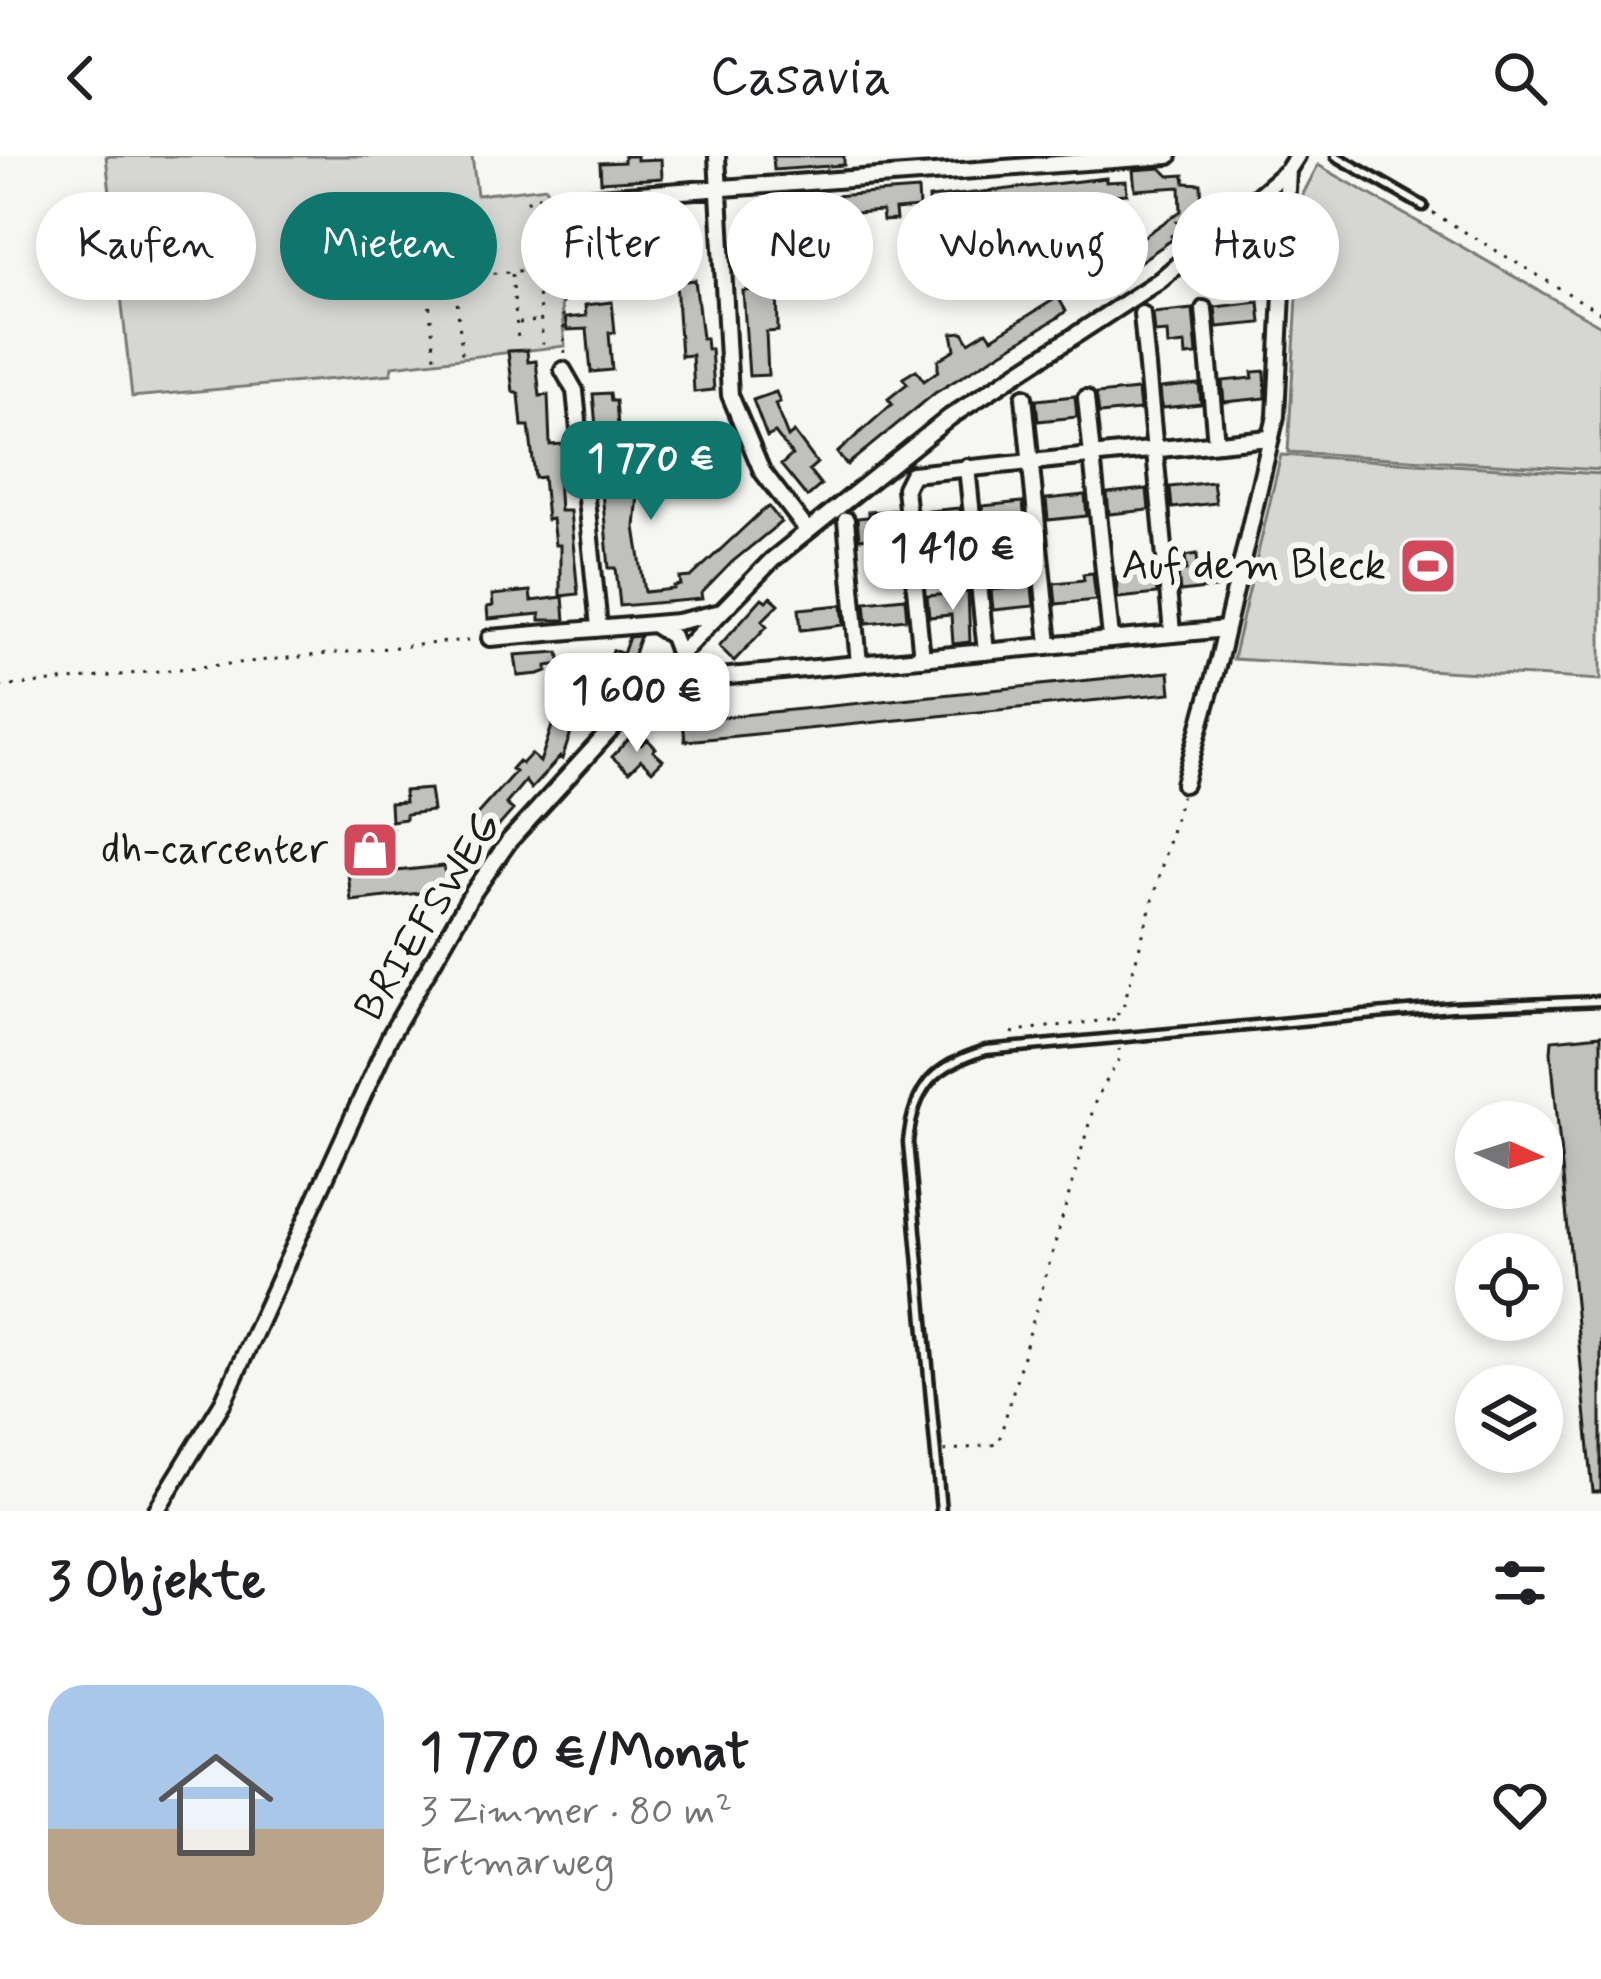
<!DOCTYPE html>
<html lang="de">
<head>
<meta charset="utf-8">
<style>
  :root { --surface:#fff; --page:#f2f2f2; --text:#202124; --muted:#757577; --line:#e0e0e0; --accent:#0f766e }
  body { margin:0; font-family:Mynerve,sans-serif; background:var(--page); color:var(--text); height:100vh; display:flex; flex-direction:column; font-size:45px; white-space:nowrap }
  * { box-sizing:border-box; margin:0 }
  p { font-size:39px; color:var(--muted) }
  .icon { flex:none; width:66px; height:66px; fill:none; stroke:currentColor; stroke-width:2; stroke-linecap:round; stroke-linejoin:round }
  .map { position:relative; height:1355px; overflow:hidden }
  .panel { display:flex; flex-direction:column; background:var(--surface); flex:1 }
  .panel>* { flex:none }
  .top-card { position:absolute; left:36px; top:36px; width:1530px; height:108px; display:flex; gap:24px }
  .needle { width:78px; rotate:93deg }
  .fabs { position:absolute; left:1455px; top:945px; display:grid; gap:24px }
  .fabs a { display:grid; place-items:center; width:108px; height:108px; border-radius:50%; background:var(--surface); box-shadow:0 6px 18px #0003; font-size:60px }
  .price { position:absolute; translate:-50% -102px; padding:0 27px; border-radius:24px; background:#fff; color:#222; font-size:39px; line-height:78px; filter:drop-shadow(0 3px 6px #0008) }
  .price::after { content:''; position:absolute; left:50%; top:72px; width:36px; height:27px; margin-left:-18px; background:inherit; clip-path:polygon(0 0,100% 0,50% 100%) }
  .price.on { background:var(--accent); color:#fff }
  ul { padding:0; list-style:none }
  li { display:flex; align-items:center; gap:36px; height:300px; padding:0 48px }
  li+li { border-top:3px solid var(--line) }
  li span { display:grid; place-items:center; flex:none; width:336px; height:240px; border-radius:36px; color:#555 }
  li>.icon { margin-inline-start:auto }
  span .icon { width:144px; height:144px; fill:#fffc; stroke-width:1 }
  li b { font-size:51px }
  h2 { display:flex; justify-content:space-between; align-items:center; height:144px; padding:0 48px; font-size:51px }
  .pill { padding:0 42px; border-radius:54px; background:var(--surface); box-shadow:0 6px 18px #0003; font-size:42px; line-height:108px }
  .pill.on { background:var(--accent); color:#fff }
  header { display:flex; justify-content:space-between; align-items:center; height:156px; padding:0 48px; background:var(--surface); font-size:54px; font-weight:600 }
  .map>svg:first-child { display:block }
  .green { fill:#d6d6d2; stroke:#797977; stroke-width:3 }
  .building { fill:#c0c0bd; stroke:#1c1c1c; stroke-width:3 }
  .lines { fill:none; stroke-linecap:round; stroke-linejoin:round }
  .service-casing { stroke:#1c1c1c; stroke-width:15 }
  .minor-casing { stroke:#1c1c1c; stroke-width:22 }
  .path { stroke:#1c1c1c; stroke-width:3; stroke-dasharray:3 9; stroke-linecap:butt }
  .service { stroke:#f6f6f2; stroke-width:6 }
  .minor { stroke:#f6f6f2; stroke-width:14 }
  .labels { text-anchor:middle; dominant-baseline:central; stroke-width:12; stroke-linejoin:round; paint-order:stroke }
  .poi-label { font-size:42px; fill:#1c1c1c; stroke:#f6f6f2; text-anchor:end }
  .street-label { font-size:42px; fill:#1c1c1c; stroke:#f6f6f2 }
</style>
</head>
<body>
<header><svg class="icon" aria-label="back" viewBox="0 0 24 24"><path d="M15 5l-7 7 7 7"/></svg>Casavia<svg class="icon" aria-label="search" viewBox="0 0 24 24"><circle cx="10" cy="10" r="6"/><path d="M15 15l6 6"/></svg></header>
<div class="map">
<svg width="1601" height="1355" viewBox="0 0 1601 1355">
  <rect width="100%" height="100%" fill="#f6f6f2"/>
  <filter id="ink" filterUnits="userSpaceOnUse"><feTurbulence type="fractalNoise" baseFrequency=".00833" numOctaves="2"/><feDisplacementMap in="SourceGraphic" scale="24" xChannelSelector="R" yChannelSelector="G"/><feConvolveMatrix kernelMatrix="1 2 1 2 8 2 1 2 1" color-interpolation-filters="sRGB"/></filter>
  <g filter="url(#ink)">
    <path class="green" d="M106 0H472L477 39 546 31 550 38 565 190 392 210 391 218 132 241Z
      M1318 9 1601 170V314L1288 296 1303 38Z
      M1281 299 1601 318V524L1233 503Z"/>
    <path class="building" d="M624 0H637V4L661 3 662 22 601 26 600 7 624 6Z
      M773 0H844V9L774 14Z
      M1161 12 1169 20 1184 19 1185 27 1201 28 1202 55 1192 56 1193 65 1177 66 1181 73 1171 80 1173 83 1132 111 1130 107 1105 123 1108 128 1086 143 1074 125 1096 110 1094 106 1109 97 1112 102 1181 55 1180 31 1135 34 1133 14Z
      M1106 22V26L1126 25 1127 38 1057 43 1059 71 1041 72V68L980 72 979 58 946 60 947 83 931 84 929 42Z
      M918 34 919 52 895 54 896 64 883 65 882 55 814 60 815 70 801 71V61L777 62 776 44Z
      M664 51 665 70 641 72 642 82 629 83 628 73 604 75 603 56Z
      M695 124 702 182H706L707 193H711L714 234 694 236 692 199 681 200 676 126Z
      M777 124 778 175 766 176 768 219 749 220 743 135 758 134V126Z
      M1058 141 1066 155 1057 162 935 237 847 309 837 297 892 248 888 243 907 228 903 222 916 214 924 225 938 215V204L955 193 952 177 963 176 969 186 987 175 992 182Z
      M612 146 615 176 609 177 612 214 591 216 587 173 567 174 565 162 586 160 585 149Z
      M1259 146 1261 167 1217 171 1215 151Z
      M1193 153 1197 199 1186 200 1185 188 1168 190 1167 176 1155 177 1153 157Z
      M527 194 528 206 536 205 540 240 548 239 550 289 563 288 566 319 558 320 560 355H570L578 438 560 440V389H555L552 363 547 364 543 321 535 322 529 270H522L519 238 513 236 508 195Z
      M1265 215 1266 242 1224 246 1222 225 1253 222 1252 216Z
      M1199 228 1201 248 1162 252 1160 232Z
      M1138 234 1140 254 1099 258 1096 238Z
      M776 236 780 246 775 248 788 281 794 276 817 307 809 314 821 329 807 341 781 309 792 299 775 277 767 281 753 244Z
      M610 237 611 245H616L619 283H627L629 301 612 303 632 320 634 339H638L635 371 645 436 674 433V430L681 429 680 422 691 421 762 355 769 351 781 366 732 406 701 438 702 443 620 450 616 412H609L593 238Z
      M1075 240 1077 261 1038 265 1036 244Z
      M1213 326 1216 347 1172 352 1170 331Z
      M1147 333 1149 354 1109 358 1107 337Z
      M1085 339 1087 360 1048 364 1046 343Z
      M1023 346 1025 366 984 370 982 350Z
      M960 352 962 373 921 377 919 356Z
      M896 354 898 379 859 383 857 362 868 361V356Z
      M1197 398 1198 413 1222 411 1224 431 1180 436 1178 415 1187 414 1185 400Z
      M1093 417 1096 444 1056 448 1054 427 1084 424 1083 418Z
      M1155 417 1157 438 1118 442 1116 421Z
      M1031 423 1034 450 993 454 991 434 1021 431 1020 424Z
      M530 435 531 445 563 441 565 464H540V458L488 463 487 451 493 450 492 439Z
      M968 436 970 486 953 488 951 459 929 461 927 440Z
      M771 441 779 448 762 465 767 470 734 505 719 490 762 442 766 445Z
      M905 442 907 463 867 467 865 446Z
      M842 449 844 469 801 474 799 453Z
      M640 480 625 525 604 517 613 494 623 498 629 481Z
      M559 496 561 508 547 510V515L539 518 518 520 515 499Z
      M595 516 608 520 588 573 573 541 577 528 589 532Z
      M1169 516 1171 537 685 585 683 565Z
      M565 558 576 562 562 603 560 601 531 633 525 625 506 648 513 654 490 680 472 664 515 616 511 613 518 605 522 608 531 598 540 606 554 564 562 567Z
      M629 583 641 589 647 583 656 592 653 595 663 604 652 615 641 604 629 616 612 601Z
      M430 633 433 655 406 658V663L391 665 390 647 405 646 404 635Z
      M392 673 396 715 444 710 446 734 351 745 344 678Z
      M1601 879V1336H1593L1551 896 1552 884Z"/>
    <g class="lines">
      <g class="service-casing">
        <path id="service" d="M1336 0 1423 50
          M941 1355 908 986C914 931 933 910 986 894L1451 851 1601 845"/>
      </g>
      <g class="minor-casing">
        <path id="minor" d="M717 0 730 239 762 315 807 374
          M570 43 1169 0
          M1204 153 1216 287
          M1142 158 1172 476
          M563 214 575 235 599 471
          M1024 241 1049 488
          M1086 242 1111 482
          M967 311 986 496
          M846 364 859 508
          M653 468 672 480 679 499
          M490 482 677 466 717 457
          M922 502 905 332 912 318 1269 282
          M664 515 677 525 1226 473
          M1184 628 1219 503 1276 260 1288 14
          M156 1355 223 1246 390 880 470 741 509 685 679 499 772 404 950 261 1160 124 1288 14 1297 0"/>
      </g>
      <path class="path" d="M558 50 565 200
        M1433 57 1601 157
        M546 61 541 39 528 44 532 63 554 61
        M536 115 543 188
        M512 118 518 184
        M455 123 462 198
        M427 126 435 201
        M386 128 558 111
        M519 167 539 165
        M0 531 477 483
        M1113 862V873
        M1013 878 1014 875 1108 864 1122 855 1181 640
        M944 1295 998 1288 1096 943 1120 902 1119 893"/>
      <use href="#service" class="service"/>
      <use href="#minor" class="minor"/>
    </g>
  </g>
  <defs>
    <g id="stadium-square" transform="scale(3)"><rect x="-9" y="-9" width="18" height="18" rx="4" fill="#d1495b" stroke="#f6f6f2"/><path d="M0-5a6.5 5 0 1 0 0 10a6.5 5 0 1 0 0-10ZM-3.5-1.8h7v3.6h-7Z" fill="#fff"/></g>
    <g id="shop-square" transform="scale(3)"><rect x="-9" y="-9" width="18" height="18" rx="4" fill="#d1495b" stroke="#f6f6f2"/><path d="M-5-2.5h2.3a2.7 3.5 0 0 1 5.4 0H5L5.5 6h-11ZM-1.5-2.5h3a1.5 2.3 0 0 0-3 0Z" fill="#fff"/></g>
  </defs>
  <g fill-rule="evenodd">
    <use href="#stadium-square" x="1428" y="410"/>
    <use href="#shop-square" x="370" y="694"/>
  </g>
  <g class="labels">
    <g class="poi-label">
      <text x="1386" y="410">Auf dem Bleck</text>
      <text x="328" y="694">dh-carcenter</text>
    </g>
    <g class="street-label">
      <text transform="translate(429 761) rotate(-58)">BRIEFSWEG</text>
    </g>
  </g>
</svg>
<div class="fabs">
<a><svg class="needle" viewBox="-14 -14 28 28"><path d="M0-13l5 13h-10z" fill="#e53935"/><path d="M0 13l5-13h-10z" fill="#757577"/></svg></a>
<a><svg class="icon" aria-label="locate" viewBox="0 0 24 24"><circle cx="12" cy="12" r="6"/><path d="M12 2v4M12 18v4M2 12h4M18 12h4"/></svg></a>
<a><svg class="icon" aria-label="layers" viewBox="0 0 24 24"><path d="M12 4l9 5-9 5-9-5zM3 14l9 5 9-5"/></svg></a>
</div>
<b class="price on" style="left:651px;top:367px">1 770 €</b>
<b class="price" style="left:953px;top:457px">1 410 €</b>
<b class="price" style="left:637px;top:599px">1 600 €</b>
<div class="top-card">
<a class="pill">Kaufen</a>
<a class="pill on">Mieten</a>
<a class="pill">Filter</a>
<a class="pill">Neu</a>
<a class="pill">Wohnung</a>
<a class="pill">Haus</a>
</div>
</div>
<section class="panel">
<h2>3 Objekte<svg class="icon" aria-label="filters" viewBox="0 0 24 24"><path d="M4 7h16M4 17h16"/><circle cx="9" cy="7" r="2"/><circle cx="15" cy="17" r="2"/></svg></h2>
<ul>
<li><span style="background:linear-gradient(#a9c7e8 60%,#b9a48a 0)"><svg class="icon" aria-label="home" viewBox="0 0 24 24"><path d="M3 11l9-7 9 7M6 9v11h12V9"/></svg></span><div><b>1 770 €/Monat</b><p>3 Zimmer · 80 m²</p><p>Ertmarweg</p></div><svg class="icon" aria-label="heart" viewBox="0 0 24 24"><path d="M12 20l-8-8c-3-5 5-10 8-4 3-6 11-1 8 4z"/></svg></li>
</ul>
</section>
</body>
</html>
